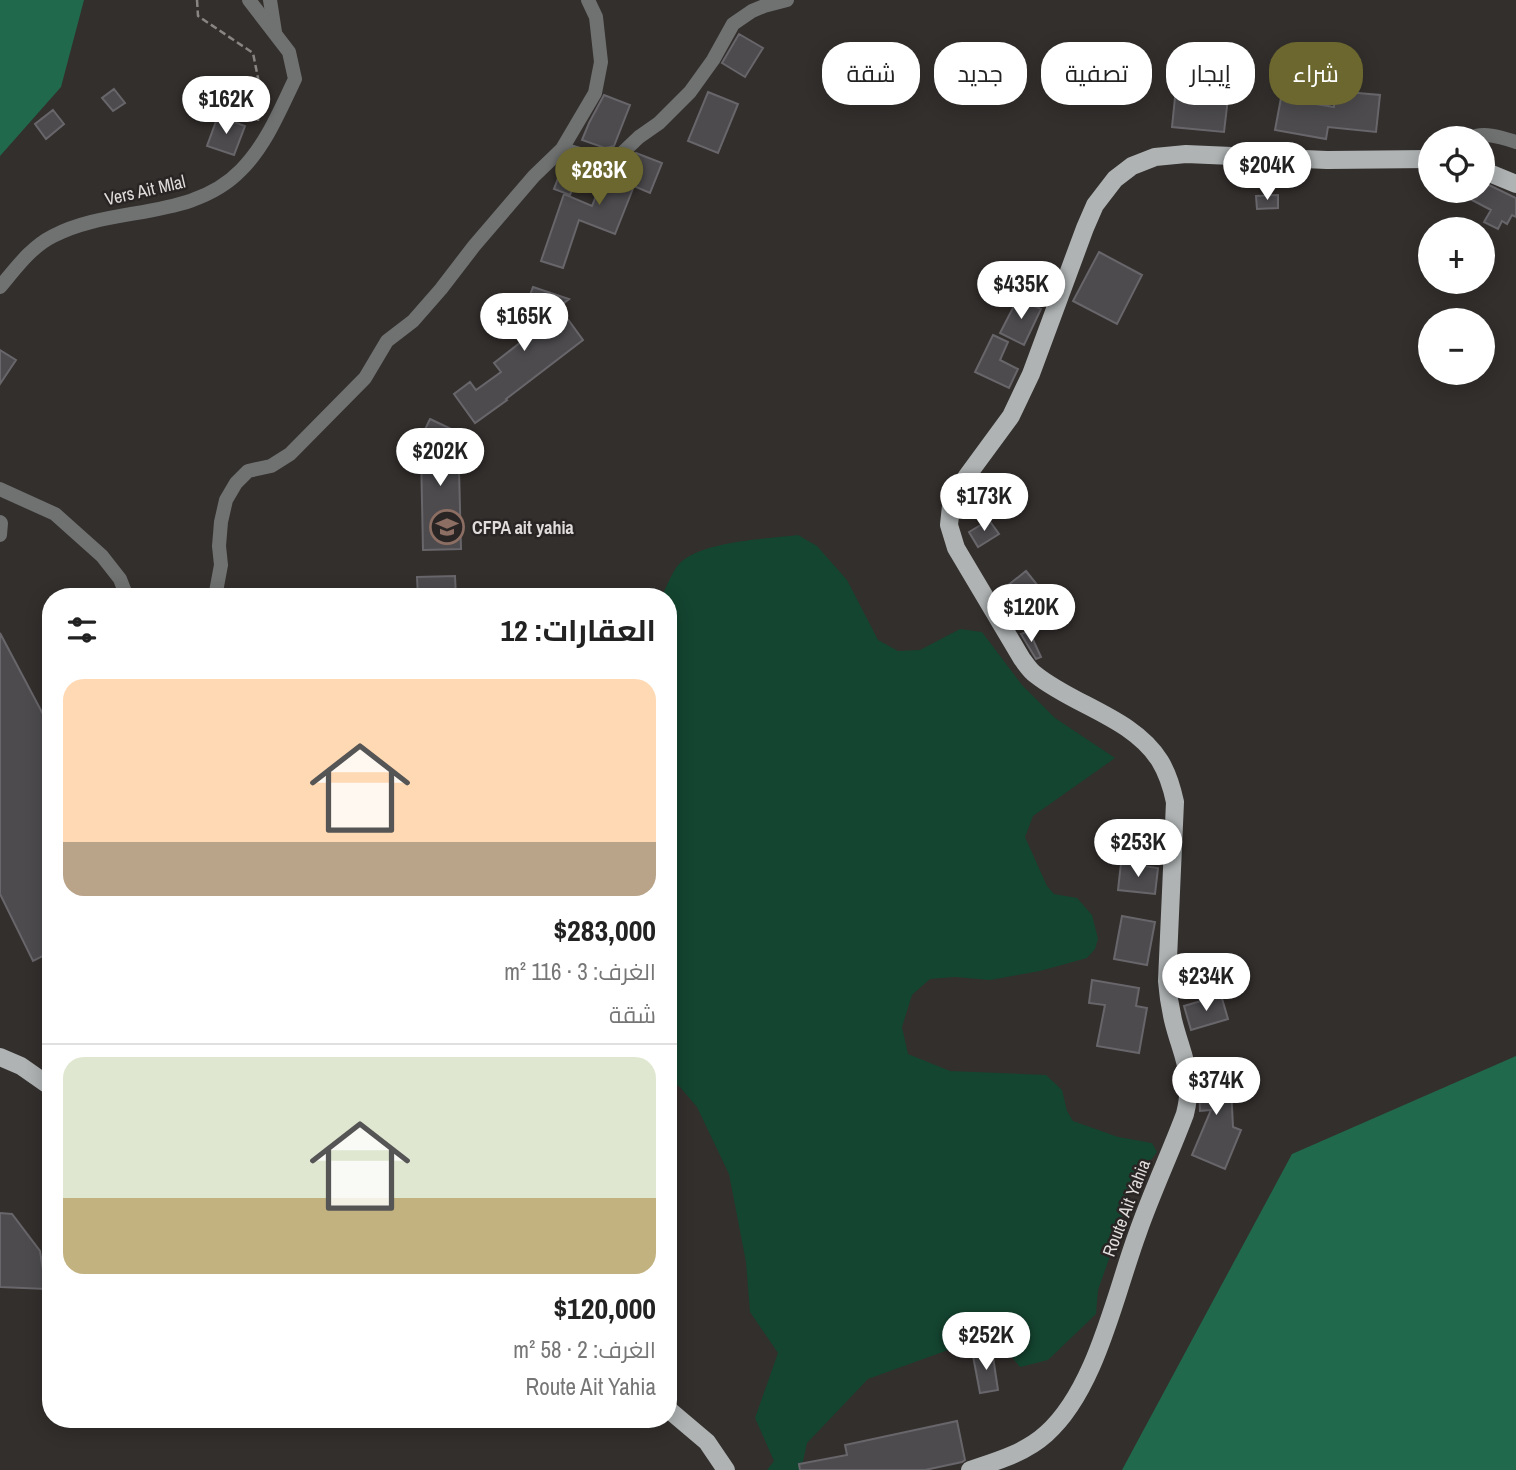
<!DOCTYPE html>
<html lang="ar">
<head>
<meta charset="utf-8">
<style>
  :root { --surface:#fff; --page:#f6f6f6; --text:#222; --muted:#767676; --line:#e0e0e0; --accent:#6b672e }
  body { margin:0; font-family:"Archivo Narrow",Cairo,sans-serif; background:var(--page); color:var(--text); direction:rtl; height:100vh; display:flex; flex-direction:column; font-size:26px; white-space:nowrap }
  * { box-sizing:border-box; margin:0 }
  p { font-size:23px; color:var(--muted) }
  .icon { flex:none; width:38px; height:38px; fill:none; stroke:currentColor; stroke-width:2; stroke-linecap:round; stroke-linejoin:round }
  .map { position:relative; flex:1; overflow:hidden; direction:ltr }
  .sheet { position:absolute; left:42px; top:588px; width:635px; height:840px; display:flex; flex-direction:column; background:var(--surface); border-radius:28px; box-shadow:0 4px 18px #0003; direction:rtl }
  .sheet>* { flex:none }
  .banner { position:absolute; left:698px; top:42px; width:665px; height:63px; direction:rtl; display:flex; gap:14px }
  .fabs { position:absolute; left:1418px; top:126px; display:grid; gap:14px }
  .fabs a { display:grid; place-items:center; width:77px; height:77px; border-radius:50%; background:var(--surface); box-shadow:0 4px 18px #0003; font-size:35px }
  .price { position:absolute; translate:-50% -60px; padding:0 16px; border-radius:24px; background:#fff; color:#222; font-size:23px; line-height:46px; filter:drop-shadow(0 2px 4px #0008) }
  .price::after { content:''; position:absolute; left:50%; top:42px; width:21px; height:16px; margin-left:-10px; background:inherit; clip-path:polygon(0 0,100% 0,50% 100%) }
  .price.selected { background:var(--accent); color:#fff }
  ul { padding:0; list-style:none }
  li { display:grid; align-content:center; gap:14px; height:371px; padding:0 21px }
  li+li { border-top:2px solid var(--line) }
  li span { display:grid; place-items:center; height:217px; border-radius:21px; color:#555 }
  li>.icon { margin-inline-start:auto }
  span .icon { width:126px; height:126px; fill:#fffc; stroke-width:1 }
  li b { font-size:30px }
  h2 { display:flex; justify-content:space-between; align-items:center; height:84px; padding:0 21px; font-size:30px }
  .pill { padding:0 24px; border-radius:28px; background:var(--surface); box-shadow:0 4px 18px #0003; font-size:24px; line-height:63px }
  .pill.selected { background:var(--accent); color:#fff }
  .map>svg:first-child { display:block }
  .green { fill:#144531 }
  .forest { fill:#21694c }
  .building { fill:#4d4b4e; stroke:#68666a; stroke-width:2 }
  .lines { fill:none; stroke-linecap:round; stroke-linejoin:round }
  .path { stroke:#888583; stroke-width:2.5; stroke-dasharray:7 3.5; stroke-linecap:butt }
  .minor { stroke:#707272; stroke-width:14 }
  .tertiary { stroke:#707272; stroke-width:14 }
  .primary { stroke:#afb3b4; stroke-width:18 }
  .labels { text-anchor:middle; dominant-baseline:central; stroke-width:5; stroke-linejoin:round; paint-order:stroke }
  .street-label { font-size:18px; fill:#dfdcdb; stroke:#292524 }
  .poi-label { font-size:18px; font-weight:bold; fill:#dfdcdb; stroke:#292524; text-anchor:start }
</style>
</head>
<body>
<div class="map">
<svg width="1516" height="1470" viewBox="0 0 1516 1470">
  <rect width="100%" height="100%" fill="#332f2d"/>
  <path class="green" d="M798 535 817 546 847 580 878 640 898 651 920 650 960 629 982 632 1022 685 1055 718 1115 758 1033 816 1025 837 1047 886 1054 894 1077 898 1092 915 1098 939 1095 949 1087 958 1040 971 990 980 955 977 930 979 912 995 902 1027 908 1054 950 1071 1046 1075 1062 1090 1067 1111 1073 1121 1118 1137 1152 1143 1157 1152 1128 1190 1119 1231 1098 1290 1096 1314 1048 1360 1020 1367C1006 1349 997 1341 973 1341L868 1379 807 1443 802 1466V1470H767L774 1461 755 1418 778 1353 750 1312 746 1262 729 1174 697 1107 680 1087 669 1080 668 739 670 733 668 729V597H661C667 587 672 571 680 563 703 541 766 539 798 535Z"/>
  <path class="forest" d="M0 0H84L61 87 0 156Z
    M1516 1056V1470H1122L1292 1154Z"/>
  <path class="building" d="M739 34 763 48 745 77 722 63Z
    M1179 58 1232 64 1224 132 1172 127Z
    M114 89 125 103 113 111 102 98Z
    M1335 91 1380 95 1376 132 1328 127 1326 139 1275 130 1281 98 1334 107Z
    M708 92 738 104 718 153 688 141Z
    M604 95 630 105 614 146 605 148 582 140 589 123Z
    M53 110 64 124 46 139 35 124Z
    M218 116 245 126 234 155 207 146Z
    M636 153 662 163 650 193 634 186 615 234 579 220 563 268 541 261 564 194 592 206 604 176 618 182 626 162Z
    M562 168 579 174 570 195 554 189Z
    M1487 184 1516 198V217L1512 215 1507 224 1502 221 1498 229 1484 222 1491 210 1455 191H1483Z
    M1278 195V208L1257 209 1256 196Z
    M1099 252 1142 275 1117 324 1073 301Z
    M533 287 569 299 559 307 583 340 506 399 507 400 475 423 454 394 470 382 476 390 501 372 494 363 539 328 501 316 506 301 525 308Z
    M1018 298 1041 309 1024 345 1000 333Z
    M993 335 1008 342 1000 360 1018 369 1009 388 975 372Z
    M0 350 16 360 0 384Z
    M430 419 464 435 448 469H459L461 549 423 550 421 453 415 450Z
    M989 520 999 534 978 547 969 532Z
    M1026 571 1051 602 1023 624 1009 606 1006 609 997 594Z
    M455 576 456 597H418L417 577Z
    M1029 631 1041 657 1036 659 1021 634Z
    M0 633 45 718 51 715V952L33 961 0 894Z
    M1121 863 1158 868 1155 894 1118 890Z
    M1122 916 1155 922 1147 965 1114 959Z
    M1092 980 1139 988 1136 1006 1147 1008 1139 1053 1097 1046 1105 1005 1089 1003Z
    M1221 995 1228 1019 1191 1030 1184 1006Z
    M1230 1067 1233 1127 1241 1130 1225 1169 1192 1155 1211 1110 1200 1111 1198 1068Z
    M0 1213 12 1214 40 1251 46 1289 0 1287Z
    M992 1350 998 1390 980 1393 973 1356Z
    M957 1421 965 1460 962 1462 925 1470H800L799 1464 847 1455 845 1445Z"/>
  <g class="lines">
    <path class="path" d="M197 0 198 16 253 53 259 83 258 121"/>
    <path class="minor" d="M270 0 275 32
      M1471 138C1483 131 1503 138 1516 142
      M562 149 587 156 605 158 620 155 639 137 659 123 690 92 713 60 733 24 752 11 764 6 787 0
      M0 489 55 514 102 556 120 579 127 597
      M215 597 221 565 219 546 221 522 226 500 236 483 248 471 271 466 290 454 365 378 387 341 413 321 441 289 474 246 534 176 562 149 595 93 601 62 596 17 588 0"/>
    <path class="tertiary" d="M0 287C16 268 31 247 53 236 112 205 192 221 241 170 266 145 280 110 295 79L289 52 249 0
      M0 522 1 523 0 535"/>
    <path class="primary" d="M1482 170 1516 184
      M0 1057 21 1066 51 1087
      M668 1409 707 1442 726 1470
      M970 1470C997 1461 1025 1453 1046 1434 1096 1390 1115 1294 1138 1232 1152 1192 1170 1154 1185 1114 1195 1073 1182 1057 1173 1020 1170 1007 1168 994 1167 981L1175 802C1172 788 1168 774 1160 761 1133 718 1075 706 1036 675 1030 671 1026 664 1022 659L956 548 949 525 951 506 953 498 967 476 1011 416 1031 374 1085 228 1095 205 1115 179 1132 166 1155 157 1186 154 1327 160 1430 159"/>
  </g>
  <defs>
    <g id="university-ring" transform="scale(1.75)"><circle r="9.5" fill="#292524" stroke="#8d6e63" stroke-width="1.5"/><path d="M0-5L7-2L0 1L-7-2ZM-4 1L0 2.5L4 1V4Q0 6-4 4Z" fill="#8d6e63"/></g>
  </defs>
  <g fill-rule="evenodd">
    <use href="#university-ring" x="447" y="527"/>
  </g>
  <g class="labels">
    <g class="street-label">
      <text transform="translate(145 190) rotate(-13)">Vers Ait Mlal</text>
      <text transform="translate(1126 1208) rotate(-69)">Route Ait Yahia</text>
    </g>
    <g class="poi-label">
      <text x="472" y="527">CFPA ait yahia</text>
    </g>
  </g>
</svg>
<div class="fabs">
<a><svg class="icon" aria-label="locate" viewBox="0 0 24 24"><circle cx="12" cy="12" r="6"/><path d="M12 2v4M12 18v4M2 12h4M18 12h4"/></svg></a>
<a>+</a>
<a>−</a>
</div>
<b class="price" style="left:226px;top:136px">$162K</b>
<b class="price" style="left:1267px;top:202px">$204K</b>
<b class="price selected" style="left:599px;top:207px">$283K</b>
<b class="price" style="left:1021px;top:321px">$435K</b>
<b class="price" style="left:524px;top:353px">$165K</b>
<b class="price" style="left:440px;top:488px">$202K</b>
<b class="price" style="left:984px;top:533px">$173K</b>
<b class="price" style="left:1031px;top:644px">$120K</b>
<b class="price" style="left:1138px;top:879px">$253K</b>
<b class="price" style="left:1206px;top:1013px">$234K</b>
<b class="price" style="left:1216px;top:1117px">$374K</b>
<b class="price" style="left:986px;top:1372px">$252K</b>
<div class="banner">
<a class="pill selected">شراء</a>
<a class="pill">إيجار</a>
<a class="pill">تصفية</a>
<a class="pill">جديد</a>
<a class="pill">شقة</a>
</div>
<section class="sheet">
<h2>العقارات: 12<svg class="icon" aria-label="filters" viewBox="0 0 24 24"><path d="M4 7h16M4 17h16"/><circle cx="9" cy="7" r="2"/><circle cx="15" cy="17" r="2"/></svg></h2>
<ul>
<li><span style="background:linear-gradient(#ffd9b3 75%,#b9a48a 0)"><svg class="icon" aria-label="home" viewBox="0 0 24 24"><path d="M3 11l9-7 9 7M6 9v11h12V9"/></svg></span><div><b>$283,000</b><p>الغرف: 3 · 116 m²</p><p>شقة</p></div></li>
<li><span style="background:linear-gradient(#dfe7d0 65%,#c2b280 0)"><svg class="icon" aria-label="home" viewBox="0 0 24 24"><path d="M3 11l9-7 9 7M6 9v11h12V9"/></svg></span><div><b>$120,000</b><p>الغرف: 2 · 58 m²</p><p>Route Ait Yahia</p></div></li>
</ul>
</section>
</div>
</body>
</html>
